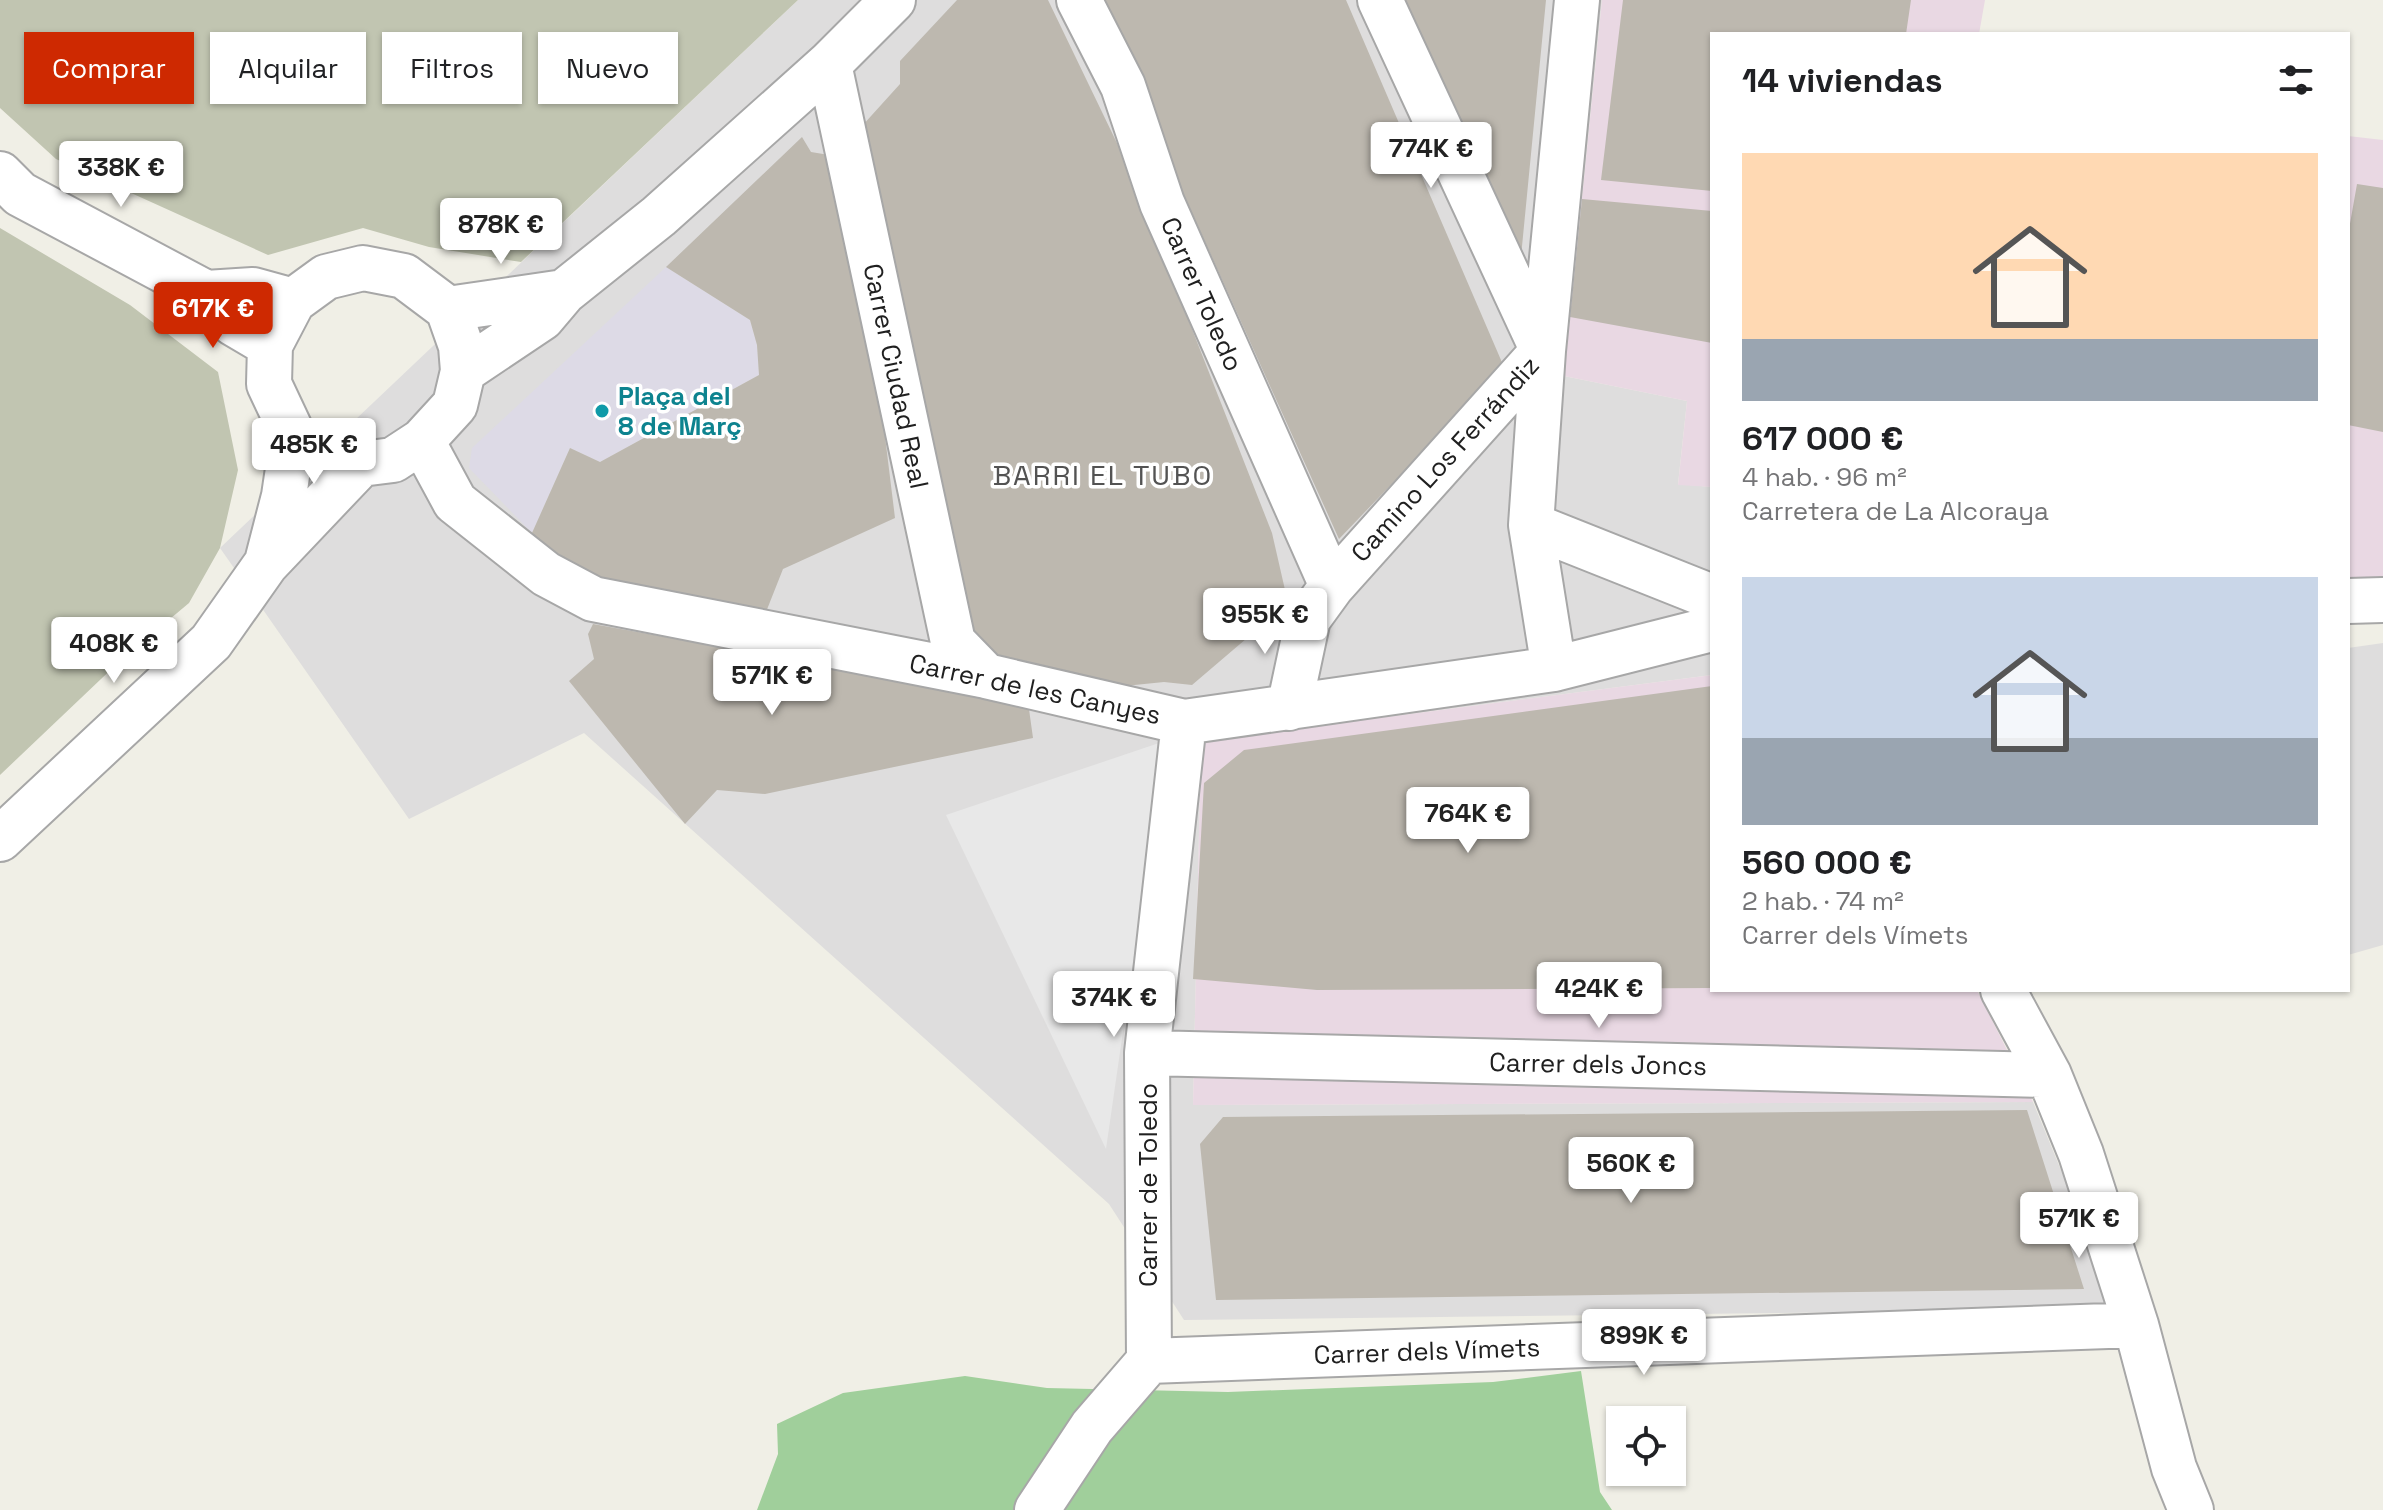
<!DOCTYPE html>
<html lang="es">
<head>
<meta charset="utf-8">
<style>
  :root { --surface:#fff; --page:#f2f2f2; --text:#202124; --muted:#757577; --accent:#ce2901 }
  body { margin:0; font-family:"Space Grotesk",sans-serif; background:var(--page); color:var(--text); height:100vh; display:flex; flex-direction:column; font-size:30px; white-space:nowrap }
  * { box-sizing:border-box; margin:0 }
  p { font-size:26px; color:var(--muted) }
  .icon { flex:none; width:44px; height:44px; fill:none; stroke:currentColor; stroke-width:2; stroke-linecap:round; stroke-linejoin:round }
  .map { position:relative; flex:1; overflow:hidden }
  .sheet { position:absolute; left:1710px; top:32px; width:640px; height:960px; display:flex; flex-direction:column; background:var(--surface); border-radius:0px; box-shadow:0 2px 6px #0004 }
  .sheet>* { flex:none }
  .banner { position:absolute; left:24px; top:32px; width:760px; height:72px; display:flex; gap:16px }
  .buttons { position:absolute; left:1606px; top:1406px; display:grid; gap:16px }
  .buttons a { display:grid; place-items:center; width:80px; height:80px; border-radius:0px; background:var(--surface); box-shadow:0 2px 6px #0004; font-size:40px }
  .price { position:absolute; translate:-50% -68px; padding:0 18px; border-radius:8px; background:#fff; color:#222; font-size:26px; line-height:52px; filter:drop-shadow(0 2px 4px #0008) }
  .price::after { content:''; position:absolute; left:50%; top:48px; width:24px; height:18px; margin-left:-12px; background:inherit; clip-path:polygon(0 0,100% 0,50% 100%) }
  .price.on { background:var(--accent); color:#fff }
  ul { padding:0; list-style:none }
  li { display:grid; align-content:center; gap:16px; height:424px; padding:0 32px }
  li span { display:grid; place-items:center; height:248px; border-radius:0px; color:#555 }
  li>.icon { margin-inline-start:auto }
  span .icon { width:144px; height:144px; fill:#fffc; stroke-width:1 }
  li b { font-size:34px }
  h2 { display:flex; justify-content:space-between; align-items:center; height:96px; padding:0 32px; font-size:34px }
  .chip { padding:0 28px; border-radius:0px; background:var(--surface); box-shadow:0 2px 6px #0004; font-size:28px; line-height:72px }
  .chip.on { background:var(--accent); color:#fff }
  .map>svg:first-child { display:block }
  .residential { fill:#dedddd }
  .industrial { fill:#e9d8e3 }
  .construction { fill:#c1c5b1 }
  .forest { fill:#a0cf9b }
  .parking { fill:#e8e8e8 }
  .plaza { fill:#dddae6 }
  .building { fill:#bdb8af }
  .lines { fill:none; stroke-linecap:round; stroke-linejoin:round }
  .minor-casing { stroke:#a7a7a7; stroke-width:48 }
  .minor { stroke:#fff; stroke-width:44 }
  .culture-dot { fill:#0f9aa8; stroke:#fff; stroke-width:3 }
  .labels { text-anchor:middle; dominant-baseline:central; stroke-width:7; stroke-linejoin:round; paint-order:stroke }
  .street-label { font-size:26px; fill:#202020; stroke:#fff }
  .culture-label { font-size:26px; font-weight:bold; fill:#0d838f; stroke:#fff; text-anchor:start }
  .neighbourhood-label { font-size:28px; letter-spacing:2px; fill:#535353; stroke:#fff }
</style>
</head>
<body>
<div class="map">
<svg width="2383" height="1510" viewBox="0 0 2383 1510">
  <rect width="100%" height="100%" fill="#f0efe6"/>
  <path class="residential" d="M798 0H1602L1564 376 1687 401 1678 484 1712 487V675L1201 741 1193 1105 2033 1102 2118 1309 1184 1320 1109 1204 584 733 409 819 220 548Z
    M2383 643V945L2348 955V648Z"/>
  <path class="industrial" d="M1602 0H1985L1979 34H1712V487L1678 485 1687 401 1564 376Z
    M2348 136 2383 140V585L2348 586Z
    M1712 675V990H1977L2033 1102 1193 1105 1201 741Z"/>
  <path class="construction" d="M0 0H798L521 262 429 247 363 228 268 255 56 159 0 108Z
    M0 228 130 305 218 372 238 470 220 548 189 603 121 660 0 775Z"/>
  <path class="forest" d="M1581 1371 1600 1492 1612 1510H757L778 1454 777 1424 843 1393 965 1376 1047 1388 1228 1392 1493 1382Z"/>
  <path class="parking" d="M1165 741 1106 1149 946 815Z"/>
  <path class="plaza" d="M666 267 750 320 757 345 759 375 600 462 570 448 532 533 469 468 472 448Z"/>
  <path class="building" d="M957 0H1048L1128 166 1272 533 1288 603 1192 685 1164 682 1085 690 993 669 960 636 862 126 900 84V61Z
    M1096 0H1346L1504 367 1339 539Z
    M1399 0H1546L1519 277Z
    M1623 0H1911L1906 34H1712V191L1601 180Z
    M802 137 811 152 829 155 881 404 895 518 783 569 766 612 578 578 532 533 570 448 600 462 759 375 757 345 750 320 666 267Z
    M2357 184 2383 188V432L2348 425V235Z
    M1582 199 1712 211V343L1570 317Z
    M593 624 1028 702 1033 738 765 794 717 790 685 824 569 681 594 659 588 634Z
    M1712 686V988L1317 990 1193 979 1204 783 1244 750Z
    M2027 1110 2084 1289 1216 1300 1200 1144 1223 1117Z"/>
  <g class="lines">
    <g class="minor-casing">
      <path id="minor" d="M1079 0 1123 86 1162 203 1332 586
        M1380 0 1542 349
        M829 64 953 642 986 676
        M0 174 20 194 206 293 233 323 270 345
        M363 268 404 276 448 309 461 346 463 371 455 405 422 441 393 460 361 464 337 459 293 435 269 384 270 345 293 301 326 277Z
        M206 293 253 290 293 301
        M448 309 564 292
        M463 371 542 318 564 292 659 216 829 64 893 0
        M422 441 455 502 546 574 593 599 986 676 1184 722 1554 669 1712 629
        M1531 525 1712 597
        M268 558 284 496 293 435
        M2348 601 2383 600
        M1554 669 1531 525 1543 351 1577 0
        M1289 708 1308 619 1332 586 1543 351
        M0 839 211 642 266 564 361 464
        M2003 990 2049 1075 2081 1154 2136 1325 2174 1468 2191 1510
        M1147 1053 2049 1075
        M1149 1361 2136 1325
        M1149 1361 1147 1053 1184 722
        M1037 1510 1092 1427 1149 1361"/>
    </g>
    <use href="#minor" class="minor"/>
  </g>
  <circle class="culture-dot" cx="602" cy="411" r="8"/>
  <g class="labels">
    <g class="street-label">
      <text transform="translate(1202 294) rotate(66)">Carrer Toledo</text>
      <text transform="translate(896 376) rotate(78)">Carrer Ciudad Real</text>
      <text transform="translate(1445 459) rotate(-48)">Camino Los Ferrándiz</text>
      <text transform="translate(1035 689) rotate(12)">Carrer de les Canyes</text>
      <text transform="translate(1598 1064) rotate(1)">Carrer dels Joncs</text>
      <text transform="translate(1148 1185) rotate(-90)">Carrer de Toledo</text>
      <text transform="translate(1427 1351) rotate(-2)">Carrer dels Vímets</text>
    </g>
    <g class="culture-label">
      <text x="618" y="396">Plaça del<tspan x="618" dy="30">8 de Març</tspan></text>
    </g>
    <g class="neighbourhood-label">
      <text x="1103" y="475">BARRI EL TUBO</text>
    </g>
  </g>
</svg>
<div class="buttons">
<a><svg class="icon" aria-label="locate" viewBox="0 0 24 24"><circle cx="12" cy="12" r="6"/><path d="M12 2v4M12 18v4M2 12h4M18 12h4"/></svg></a>
</div>
<b class="price" style="left:1431px;top:190px">774K €</b>
<b class="price" style="left:121px;top:209px">338K €</b>
<b class="price" style="left:501px;top:266px">878K €</b>
<b class="price on" style="left:213px;top:350px">617K €</b>
<b class="price" style="left:314px;top:486px">485K €</b>
<b class="price" style="left:1265px;top:656px">955K €</b>
<b class="price" style="left:114px;top:685px">408K €</b>
<b class="price" style="left:772px;top:717px">571K €</b>
<b class="price" style="left:1468px;top:855px">764K €</b>
<b class="price" style="left:1599px;top:1030px">424K €</b>
<b class="price" style="left:1114px;top:1039px">374K €</b>
<b class="price" style="left:1631px;top:1205px">560K €</b>
<b class="price" style="left:2079px;top:1260px">571K €</b>
<b class="price" style="left:1644px;top:1377px">899K €</b>
<div class="banner">
<a class="chip on">Comprar</a>
<a class="chip">Alquilar</a>
<a class="chip">Filtros</a>
<a class="chip">Nuevo</a>
</div>
<section class="sheet">
<h2>14 viviendas<svg class="icon" aria-label="filters" viewBox="0 0 24 24"><path d="M4 7h16M4 17h16"/><circle cx="9" cy="7" r="2"/><circle cx="15" cy="17" r="2"/></svg></h2>
<ul>
<li><span style="background:linear-gradient(#ffd9b3 75%,#9aa5b1 0)"><svg class="icon" aria-label="home" viewBox="0 0 24 24"><path d="M3 11l9-7 9 7M6 9v11h12V9"/></svg></span><div><b>617 000 €</b><p>4 hab. · 96 m²</p><p>Carretera de La Alcoraya</p></div></li>
<li><span style="background:linear-gradient(#c9d6e8 65%,#9aa5b1 0)"><svg class="icon" aria-label="home" viewBox="0 0 24 24"><path d="M3 11l9-7 9 7M6 9v11h12V9"/></svg></span><div><b>560 000 €</b><p>2 hab. · 74 m²</p><p>Carrer dels Vímets</p></div></li>
</ul>
</section>
</div>
</body>
</html>
